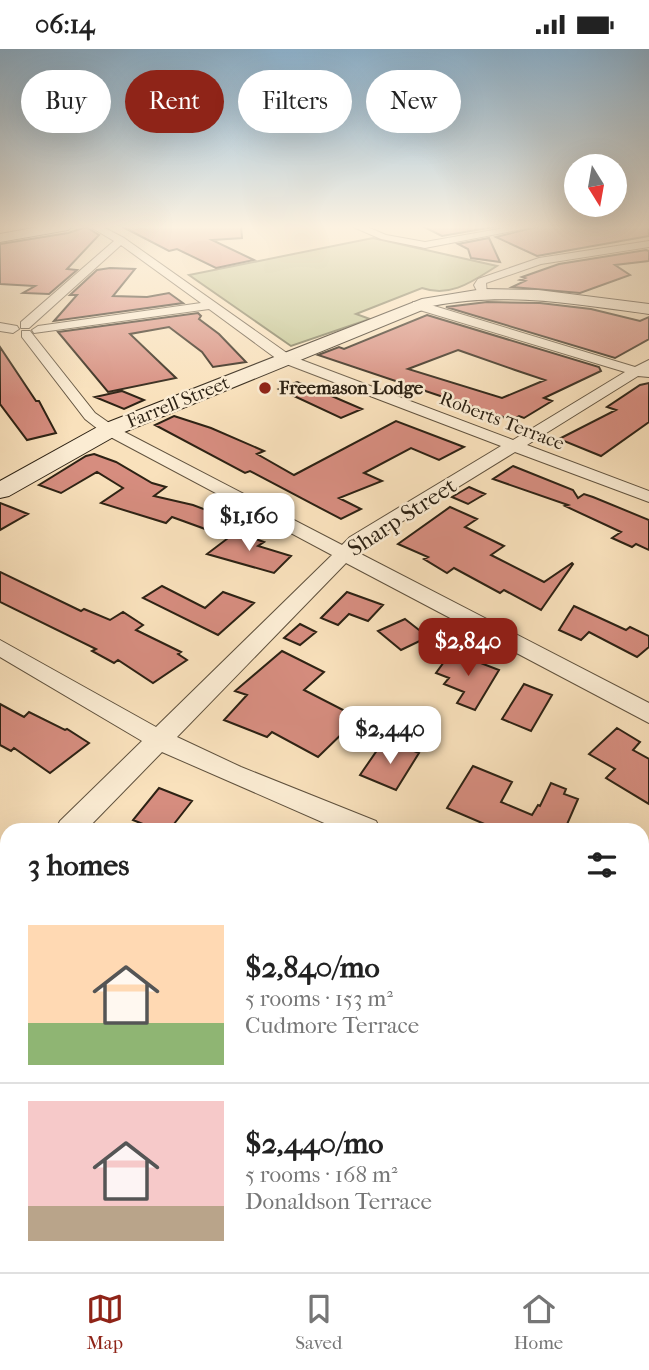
<!DOCTYPE html>
<html lang="en">
<head>
<meta charset="utf-8">
<style>
  :root { --surface:#fff; --page:#f6f6f6; --text:#222; --muted:#767676; --line:#e0e0e0; --accent:#8f2418 }
  body { margin:0; font-family:"IM FELL French Canon",serif; background:var(--page); color:var(--text); height:100vh; display:flex; flex-direction:column; font-size:26px; white-space:nowrap }
  * { box-sizing:border-box; margin:0 }
  p { font-size:23px; color:var(--muted) }
  .icon { flex:none; width:38px; height:38px; fill:none; stroke:currentColor; stroke-width:2; stroke-linecap:round; stroke-linejoin:round }
  .map { position:relative; flex:1; overflow:hidden }
  .panel { position:absolute; left:0px; top:774px; width:649px; height:450px; display:flex; flex-direction:column; background:var(--surface); border-radius:21px 21px 0 0; box-shadow:0 7px 28px #0002 }
  .panel>* { flex:none }
  .guide { position:absolute; left:21px; top:21px; width:607px; height:63px; display:flex; gap:14px }
  .needle { width:46px; rotate:169deg }
  .controls { position:absolute; left:564px; top:105px; display:grid; gap:14px }
  .controls a { display:grid; place-items:center; width:63px; height:63px; border-radius:50%; background:var(--surface); box-shadow:0 7px 28px #0002; font-size:35px }
  .price { position:absolute; translate:-50% -60px; padding:0 16px; border-radius:14px; background:#fff; color:#222; font-size:23px; line-height:46px; filter:drop-shadow(0 2px 4px #0008) }
  .price::after { content:''; position:absolute; left:50%; top:42px; width:21px; height:16px; margin-left:-10px; background:inherit; clip-path:polygon(0 0,100% 0,50% 100%) }
  .price.active { background:var(--accent); color:#fff }
  ul { padding:0; list-style:none }
  li { display:flex; align-items:center; gap:21px; height:175px; padding:0 28px }
  li+li { border-top:2px solid var(--line) }
  li span { display:grid; place-items:center; flex:none; width:196px; height:140px; border-radius:0px; color:#555 }
  li>.icon { margin-inline-start:auto }
  span .icon { width:84px; height:84px; fill:#fffc; stroke-width:1 }
  li b { font-size:30px }
  h2 { display:flex; justify-content:space-between; align-items:center; height:84px; padding:0 28px; font-size:30px }
  .pill { padding:0 24px; border-radius:32px; background:var(--surface); box-shadow:0 7px 28px #0002; font-size:24px; line-height:63px }
  .pill.active { background:var(--accent); color:#fff }
  .status { display:flex; justify-content:space-between; align-items:center; height:49px; padding:0 35px; background:var(--surface); direction:ltr }
  .status svg { height:19px; fill:currentColor }
  .dock { display:flex; justify-content:space-around; align-items:center; height:98px; border-top:2px solid var(--line); background:var(--surface); font-size:19px; color:var(--muted) }
  .dock a { display:grid; justify-items:center; gap:4px }
  .dock .active { color:var(--accent) }
  .map>svg:first-child { display:block }
  .green { fill:#bfc28f; stroke:#767252; stroke-width:2 }
  .building { fill:#d68d7f; stroke:#2d2214; stroke-width:2; fill-rule:evenodd }
  .lines { fill:none; stroke-linecap:round; stroke-linejoin:round }
  .street-casing { stroke:#60523e; stroke-width:2 }
  .secondary-casing { stroke:#2d2214; stroke-width:2 }
  .street { fill:#fbecd3; fill-rule:evenodd }
  .secondary { fill:#fbecd3; fill-rule:evenodd }
  .poi-dot { fill:#8f2418; stroke:#fbecd3; stroke-width:2.5 }
  .labels { text-anchor:middle; dominant-baseline:central; stroke-width:5; stroke-linejoin:round; paint-order:stroke }
  .far-poi-label { font-size:19px; font-weight:bold; fill:#2d2214; stroke:#fbecd3; text-anchor:start }
  .far-street-label { font-size:19px; fill:#2d2214; stroke:#fbecd3 }
  .street-label { font-size:23px; fill:#2d2214; stroke:#fbecd3 }
</style>
</head>
<body>
<div class="status"><b>06:14</b><svg viewBox="0 0 49 12"><path d="M0 12V9h3v3zM5 12V6h3v6zM10 12V3h3v9zM15 12V0h3v12zM26 1h20v11H26zM47 4h2v5h-2z"/></svg></div>
<div class="map">
<svg width="649" height="1223" viewBox="0 0 649 1223">
  <rect width="100%" height="100%" fill="#f9e1bc"/>
  <filter id="stains"><feTurbulence type="fractalNoise" baseFrequency=".00286" numOctaves="4"/><feColorMatrix values="0 0 0 0 .2 0 0 0 0 .09 0 0 0 0 .02 0 0 0 .5 -.17"/></filter>
  <radialGradient id="worn" r=".72"><stop offset=".6" stop-color="#630" stop-opacity="0"/><stop offset="1" stop-color="#630" stop-opacity=".3"/></radialGradient>
  <path class="green" d="M373 189 497 217C473 232 451 249 422 239L356 265 370 270 291 297 189 226Z"/>
  <path class="building" d="M121 177H241L242 189 212 191 254 211 216 219 177 200 169 202Z
    M422 177H499L442 187Z
    M540 177H648L649 187 537 207 496 188Z
    M86 178 99 186 67 220 77 221 49 245 23 244 35 237 0 235V195L68 184Z
    M489 189 500 213 471 209 468 200 458 195Z
    M646 201 649 202V212L615 216 630 226 580 244 512 238 525 232 520 231 525 229 522 228 559 215Z
    M110 219 135 220 113 247 147 248 169 244 183 254 54 272 77 246H70L97 221Z
    M487 253 540 254 591 260 640 272 649 268V290L615 309 446 258Z
    M198 264 201 267 199 270 219 285 246 313 213 318 202 303 169 278 130 285 176 329 108 343 58 283Z
    M427 266 599 318 601 322 544 349 552 352 524 369 519 367 512 371 318 306 339 298 344 300ZM458 301 515 321 545 331 502 349 408 320Z
    M0 298 36 352H39L56 384 27 391 0 355Z
    M297 333 327 345 362 360 341 369 279 340Z
    M649 334V373L601 407 559 390 616 361 607 358 640 336Z
    M122 342 144 351 124 360 95 348Z
    M174 367 211 379 264 402 257 405 294 426 396 372 464 398 439 411 411 399 364 424 382 432 339 449 361 460 341 470 250 422 245 424 155 376Z
    M94 405 116 413 152 434 166 438 154 447 193 456 235 472 219 485 172 468 166 474 101 454 123 439 97 423 61 444 39 436 86 407Z
    M513 417 573 441 578 449 584 445 593 448 649 471V501L636 495 632 498 612 489 621 483 565 457 568 456 493 430Z
    M469 438 485 445 468 455 452 448Z
    M0 454 13 459 28 465 0 481Z
    M450 458 477 470 465 478 504 497 491 506 544 533 572 514 573 515 541 561 504 541 500 544 454 519 447 524 424 510 428 508 398 495Z
    M236 483 264 493 258 497 291 507 274 524 207 505Z
    M0 523 81 562 84 560 110 571 123 563 143 576 136 581 181 603 178 605 187 611 153 634 118 611 114 614 92 602 96 600 0 553Z
    M162 537 205 559 223 543 254 554 218 586 143 549Z
    M347 543 383 556 368 572 349 565 338 576 321 569Z
    M574 557 626 581 630 578 649 587V598L637 608 589 583 581 591 559 581Z
    M405 570 428 588 401 601 378 582Z
    M300 575 316 583 300 596 284 589Z
    M282 602 324 623 304 641 347 663 341 668 353 674 318 708 272 683 267 688 224 671 247 646 235 642Z
    M452 602 480 610 478 613 499 621 475 661 457 654 464 643 444 635 449 629 436 624Z
    M524 635 552 646 531 682 502 670Z
    M0 655 24 668 29 663 65 681 67 680 89 694 50 724 14 699 11 702 0 696Z
    M617 679 640 693 633 701 649 710V755L606 729 615 720 589 705Z
    M396 695 419 704 396 741 360 726 380 697 391 702Z
    M473 717 512 733 501 753 532 766 538 756 540 757 551 734 566 740 564 745 578 750 565 780H496L447 759Z
    M159 739 192 752 170 780H155L133 771Z"/>
  <g class="lines">
    <g class="street-casing">
      <path id="street" d="M89 177H101L124 189 291 307 513 391 625 323 413 259V253H421L635 318 649 311V328L638 327 527 396 649 442V453L515 403 364 496 357 503 649 654V674L346 514 177 688 241 718 376 772 380 780H338L162 703 87 780H56L60 772 142 692 0 608V591L156 678 332 506 103 384 85 370 22 288V282H30L95 364 115 378 342 496 350 488 501 397 281 313 209 260 34 284 32 281 38 277 201 254 121 196 29 279H21V273L114 192Z
        M351 177H365L386 186 425 193 516 177H538L425 199 381 190Z
        M649 192V198L541 215 486 234 487 246H479L474 236 478 230 539 209Z
        M0 274 17 277 19 280 13 284 0 282Z
        M7 830V861L0 863V833Z
        M642 879 649 881V910L642 908Z
        M642 922 649 924V961L642 958Z
        M0 1059 7 1062V1107L0 1104Z
        M75 1216H118L121 1223H78Z"/>
    </g>
    <g class="secondary-casing">
      <path id="secondary" d="M44 177H74L68 181 0 193V185Z
        M483 240 538 241 649 255V265C576 255 505 242 432 257L117 386 9 447 0 449V432L101 376 422 250Z"/>
    </g>
    <use href="#street" class="street"/>
    <use href="#secondary" class="secondary"/>
  </g>
  <linearGradient id="sky" x2="0" y2="1"><stop stop-color="#8db7d6"/><stop offset="0.51" stop-color="#fcf2e1"/><stop offset="1" stop-color="#fcf2e1" stop-opacity="0"/></linearGradient>
  <rect width="649" height="349" fill="url(#sky)"/>
  <circle class="poi-dot" cx="265" cy="339" r="7"/>
  <g class="labels">
    <g class="far-poi-label">
      <text x="279" y="339">Freemason Lodge</text>
    </g>
    <g class="far-street-label">
      <text transform="translate(178 353) rotate(-22)">Farrell Street</text>
      <text transform="translate(502 372) rotate(21)">Roberts Terrace</text>
    </g>
    <g class="street-label">
      <text transform="translate(402 468) rotate(-33)">Sharp Street</text>
    </g>
  </g>
  <rect width="100%" height="100%" filter="url(#stains)"/>
  <rect width="100%" height="100%" fill="url(#worn)"/>
</svg>
<div class="controls">
<a><svg class="needle" viewBox="-14 -14 28 28"><path d="M0-13l5 13h-10z" fill="#e53935"/><path d="M0 13l5-13h-10z" fill="#767676"/></svg></a>
</div>
<b class="price" style="left:249px;top:504px">$1,160</b>
<b class="price active" style="left:468px;top:629px">$2,840</b>
<b class="price" style="left:390px;top:717px">$2,440</b>
<div class="guide">
<a class="pill">Buy</a>
<a class="pill active">Rent</a>
<a class="pill">Filters</a>
<a class="pill">New</a>
</div>
<section class="panel">
<h2>3 homes<svg class="icon" aria-label="filters" viewBox="0 0 24 24"><path d="M4 7h16M4 17h16"/><circle cx="9" cy="7" r="2"/><circle cx="15" cy="17" r="2"/></svg></h2>
<ul>
<li><span style="background:linear-gradient(#ffd9b3 70%,#8fb573 0)"><svg class="icon" aria-label="home" viewBox="0 0 24 24"><path d="M3 11l9-7 9 7M6 9v11h12V9"/></svg></span><div><b>$2,840/mo</b><p>5 rooms · 153 m²</p><p>Cudmore Terrace</p></div></li>
<li><span style="background:linear-gradient(#f6c9c9 75%,#b9a48a 0)"><svg class="icon" aria-label="home" viewBox="0 0 24 24"><path d="M3 11l9-7 9 7M6 9v11h12V9"/></svg></span><div><b>$2,440/mo</b><p>5 rooms · 168 m²</p><p>Donaldson Terrace</p></div></li>
</ul>
</section>
</div>
<nav class="dock">
<a class="active"><svg class="icon" aria-label="map" viewBox="0 0 24 24"><path d="M3 6l6-2 6 2 6-2v14l-6 2-6-2-6 2zM9 4v14M15 6v14"/></svg>Map</a>
<a><svg class="icon" aria-label="saved" viewBox="0 0 24 24"><path d="M7 4h10v16l-5-4-5 4z"/></svg>Saved</a>
<a><svg class="icon" aria-label="home" viewBox="0 0 24 24"><path d="M3 11l9-7 9 7M6 9v11h12V9"/></svg>Home</a>
</nav>
</body>
</html>
